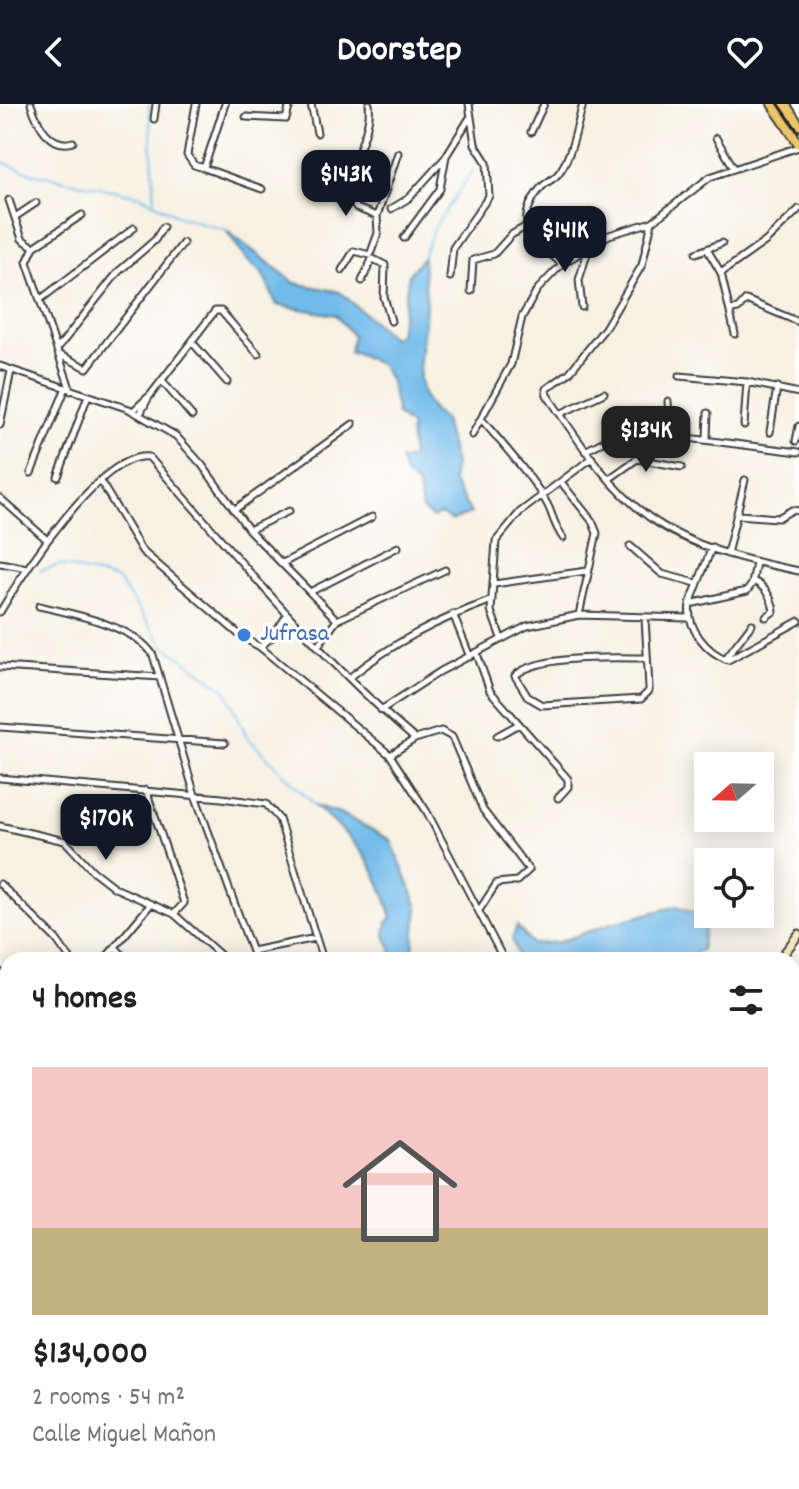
<!DOCTYPE html>
<html lang="en">
<head>
<meta charset="utf-8">
<style>
  :root { --surface:#fff; --page:#f6f6f6; --text:#222; --muted:#767676; --accent:#111827 }
  body { margin:0; font-family:Dekko,sans-serif; background:var(--page); color:var(--text); height:100vh; display:flex; flex-direction:column; font-size:30px; white-space:nowrap }
  * { box-sizing:border-box; margin:0 }
  p { font-size:26px; color:var(--muted) }
  .icon { flex:none; width:44px; height:44px; fill:none; stroke:currentColor; stroke-width:2; stroke-linecap:round; stroke-linejoin:round }
  .map { position:relative; flex:1; overflow:hidden }
  .panel { position:absolute; left:0px; top:848px; width:800px; height:538px; display:flex; flex-direction:column; background:var(--surface); border-radius:24px 24px 0 0; box-shadow:0 4px 20px #0003 }
  .panel>* { flex:none }
  .needle { width:52px; rotate:250deg }
  .buttons { position:absolute; left:694px; top:648px; display:grid; gap:16px }
  .buttons a { display:grid; place-items:center; width:80px; height:80px; border-radius:0px; background:var(--surface); box-shadow:0 4px 20px #0003; font-size:40px }
  .price { position:absolute; translate:-50% -68px; padding:0 18px; border-radius:16px; background:var(--accent); color:#fff; font-size:26px; line-height:52px; filter:drop-shadow(0 2px 4px #0008) }
  .price::after { content:''; position:absolute; left:50%; top:48px; width:24px; height:18px; margin-left:-12px; background:inherit; clip-path:polygon(0 0,100% 0,50% 100%) }
  .price.selected { background:#222; color:#fff }
  ul { padding:0; list-style:none }
  li { display:grid; align-content:center; gap:16px; height:424px; padding:0 32px }
  li span { display:grid; place-items:center; height:248px; border-radius:0px; color:#555 }
  li>.icon { margin-inline-start:auto }
  span .icon { width:144px; height:144px; fill:#fffc; stroke-width:1 }
  li b { font-size:34px }
  h2 { display:flex; justify-content:space-between; align-items:center; height:96px; padding:0 32px; font-size:34px }
  header { display:flex; justify-content:space-between; align-items:center; height:104px; padding:0 32px; background:var(--accent); color:#fff; font-size:36px; font-weight:700 }
  .map>svg:first-child { display:block }
  .water { fill:#72bbea; stroke:#476c83; stroke-width:2 }
  .lines { fill:none; stroke-linecap:round; stroke-linejoin:round }
  .stream { stroke:#72bbea; stroke-width:2 }
  .street-casing { stroke:#3d3c3a; stroke-width:9 }
  .secondary-casing { stroke:#3d3c3a; stroke-width:11 }
  .primary-casing { stroke:#3d3c3a; stroke-width:12 }
  .street { stroke:#fff; stroke-width:5 }
  .secondary { stroke:#f7e8c3; stroke-width:7 }
  .primary { stroke:#ecc569; stroke-width:8 }
  .rail { stroke:#1c1c1c; stroke-width:2 }
  .shop-dot { fill:#3f7fe0; stroke:#fff; stroke-width:3 }
  .labels { text-anchor:middle; dominant-baseline:central; stroke-width:6; stroke-linejoin:round; paint-order:stroke }
  .shop-label { font-size:24px; fill:#366cbe; stroke:#fff; text-anchor:start }
</style>
</head>
<body>
<header><svg class="icon" aria-label="back" viewBox="0 0 24 24"><path d="M15 5l-7 7 7 7"/></svg>Doorstep<svg class="icon" aria-label="heart" viewBox="0 0 24 24"><path d="M12 20l-8-8c-3-5 5-10 8-4 3-6 11-1 8 4z"/></svg></header>
<div class="map">
<svg width="799" height="1385" viewBox="0 0 799 1385">
  <rect width="100%" height="100%" fill="#fff"/>
  <filter id="ink" filterUnits="userSpaceOnUse"><feTurbulence type="fractalNoise" baseFrequency=".0125" numOctaves="2"/><feDisplacementMap in="SourceGraphic" scale="16" xChannelSelector="R" yChannelSelector="G"/><feConvolveMatrix kernelMatrix="1 2 1 2 8 2 1 2 1" color-interpolation-filters="sRGB"/></filter>
  <filter id="wash" filterUnits="userSpaceOnUse"><feTurbulence type="fractalNoise" baseFrequency=".006" numOctaves="4" result="noise"/><feDisplacementMap in="SourceGraphic" scale="32" xChannelSelector="R" yChannelSelector="G"/><feGaussianBlur stdDeviation="1.8" result="paint"/><feColorMatrix in="noise" values="0 0 0 0 0 0 0 0 0 0 0 0 0 0 0 0 0 1.4 0 .05"/><feComposite in="paint" operator="in"/></filter>
  <g filter="url(#wash)">
    <rect width="100%" height="100%" fill="#f6f1e2"/>
    <path class="water" d="M226 126 295 179 340 188 392 234 399 230 409 170 423 153C423 167 426 182 426 196 427 237 402 288 444 316L455 360 452 377 471 409 452 417 440 410 433 414 422 406 418 382 405 371 400 356 412 354 410 322 397 311 391 279 381 261 356 249H349L353 232 336 211 277 201 262 169 246 155Z
      M315 701 342 710 391 736 418 803 413 845 418 856H386L392 847 385 831 387 818 392 814C376 756 357 740 315 701Z
      M677 802 694 808 705 825 701 846 680 856H519L512 835 517 822 532 840 559 838 609 820Z"/>
    <g class="lines">
      <path class="stream" d="M149 0 155 99
        M0 57 31 69 141 92 178 112 226 126
        M423 153 433 126 474 65
        M40 467 59 461 118 476 163 541 226 586 247 633 315 701
        M0 940 8 946
        M0 1215 8 1221
        M792 1247 799 1244"/>
    </g>
  </g>
  <g filter="url(#ink)">
    <g class="lines">
      <g class="street-casing">
        <path id="street" d="M31 0C37 19 50 45 73 38
          M196 0 187 51 194 61 204 64 225 0
          M311 0 317 29
          M369 0C374 33 335 73 356 104L377 112 398 49
          M246 13 286 15 290 0
          M154 15 156 0
          M531 28 544 0
          M716 34 734 64
          M204 64 262 85
          M322 73 334 54 356 58
          M9 96 22 135 34 143 27 158 71 287
          M391 105 409 94 445 54
          M15 113 36 99
          M652 118 642 161 605 224 569 269 546 285 547 291C577 334 606 382 649 413 692 444 749 457 799 467
          M404 134 440 85 446 52 469 15
          M34 143 82 111
          M707 145 721 169 735 230
          M696 149 722 139
          M373 155 385 161 384 193 391 217
          M562 160C535 136 511 123 539 86 544 79 553 76 558 70 572 53 577 21 583 0
          M342 166 354 147 370 151 378 129 377 112
          M721 169 766 137 799 105
          M450 173 453 144 489 92 487 59 475 40 469 0
          M362 177 372 155
          M471 187 473 156 494 150 511 131 525 123
          M41 195 134 124
          M582 203 579 176 589 143
          M731 206 738 205 746 196 799 218
          M192 238 227 278
          M58 244 118 168 155 136 163 123
          M60 251 87 264 183 139
          M0 262 129 305 176 332 202 361 249 426 337 516 318 542
          M679 272 747 278 799 289
          M162 277 192 312
          M668 297 670 330
          M133 307 148 293
          M140 310 149 293 215 207H221L258 250
          M560 310 604 289
          M482 316C500 337 540 382 550 406 554 417 556 424 563 434
          M0 321 11 267
          M744 321 747 278
          M770 328 777 283
          M472 331 511 260 522 213 537 186 562 160 609 131 652 118 710 73 799 43
          M707 334 708 309
          M796 337 799 322
          M585 347 612 333 640 328 799 348
          M31 369 65 286
          M58 373 87 294
          M609 375 637 355 682 363
          M101 378 142 447 242 533 260 543 274 531 287 511
          M561 378 592 417 597 429 579 511
          M0 394 46 435
          M234 406 353 320
          M738 411 778 414 792 406 799 407
          M249 426 289 407
          M630 442 662 470 696 479
          M712 443 690 500 747 487 752 480 756 459
          M727 450 745 376
          M0 459 27 464
          M281 460 372 413
          M753 477C765 482 772 494 774 507L766 513
          M494 480 587 467
          M310 488 398 443
          M690 500C686 523 706 548 728 556L799 517
          M39 502C70 509 136 522 153 551L195 691 255 856
          M0 508C21 472 102 346 149 353 235 450 316 551 415 635
          M453 510 470 553
          M645 514 649 583V587L641 595 542 601 528 593 515 572C537 550 616 554 647 554
          M337 516 445 466
          M501 534 491 507 496 437 520 408 592 354
          M260 543 390 651
          M477 550 490 587 568 675V683L558 694
          M725 555 752 520
          M0 563 160 573
          M349 574C395 537 436 517 492 496
          M381 606 441 567 527 522 579 511 688 514
          M0 623 225 639
          M497 632 519 620
          M0 674 222 694 266 700 279 715 323 856
          M146 686 184 799 174 810
          M0 722 65 737 93 767 115 784 174 810 226 856
          M0 780 56 835 71 856
          M480 805 497 779 517 777 529 766 483 706 452 633 441 627 415 635 390 651 427 708 504 856
          M115 843 127 856
          M252 847 316 834
          M104 856 151 800
          M0 868 8 876
          M792 899 799 904
          M792 965 799 970
          M792 1003 799 1006
          M792 1032H799
          M792 1052 799 1054
          M792 1107 799 1110
          M792 1189 799 1188
          M0 1267 8 1266
          M0 1323 8 1316
          M0 1357 8 1362
          M68 1378 70 1385
          M99 1378 102 1385
          M170 1378 175 1385
          M516 1378 520 1385
          M553 1378 557 1385
          M666 1378 669 1385
          M5 1385 36 1378
          M397 1385 399 1378
          M429 1385 431 1378
          M484 1385 493 1378
          M559 1385 571 1378
          M602 1385 606 1378"/>
      </g>
      <g class="secondary-casing">
        <path id="secondary" d="M779 856 799 830
          M464 1378 475 1385
          M179 1385 187 1378
          M191 1385 200 1378"/>
      </g>
      <g class="primary-casing">
        <path id="primary" d="M772 0 799 40
          M785 0 799 21"/>
      </g>
      <use href="#street" class="street"/>
      <use href="#secondary" class="secondary"/>
      <use href="#primary" class="primary"/>
      <path class="rail" d="M779 0 799 28"/>
    </g>
  </g>
  <circle class="shop-dot" cx="244" cy="531" r="8"/>
  <g class="labels">
    <g class="shop-label">
      <text x="260" y="531">Jufrasa</text>
    </g>
  </g>
</svg>
<div class="buttons">
<a><svg class="needle" viewBox="-14 -14 28 28"><path d="M0-13l5 13h-10z" fill="#e53935"/><path d="M0 13l5-13h-10z" fill="#767676"/></svg></a>
<a><svg class="icon" aria-label="locate" viewBox="0 0 24 24"><circle cx="12" cy="12" r="6"/><path d="M12 2v4M12 18v4M2 12h4M18 12h4"/></svg></a>
</div>
<b class="price" style="left:346px;top:114px">$143K</b>
<b class="price" style="left:565px;top:170px">$141K</b>
<b class="price selected" style="left:646px;top:370px">$134K</b>
<b class="price" style="left:106px;top:758px">$170K</b>
<section class="panel">
<h2>4 homes<svg class="icon" aria-label="filters" viewBox="0 0 24 24"><path d="M4 7h16M4 17h16"/><circle cx="9" cy="7" r="2"/><circle cx="15" cy="17" r="2"/></svg></h2>
<ul>
<li><span style="background:linear-gradient(#f6c9c9 65%,#c2b280 0)"><svg class="icon" aria-label="home" viewBox="0 0 24 24"><path d="M3 11l9-7 9 7M6 9v11h12V9"/></svg></span><div><b>$134,000</b><p>2 rooms · 54 m²</p><p>Calle Miguel Mañon</p></div></li>
</ul>
</section>
</div>
</body>
</html>
